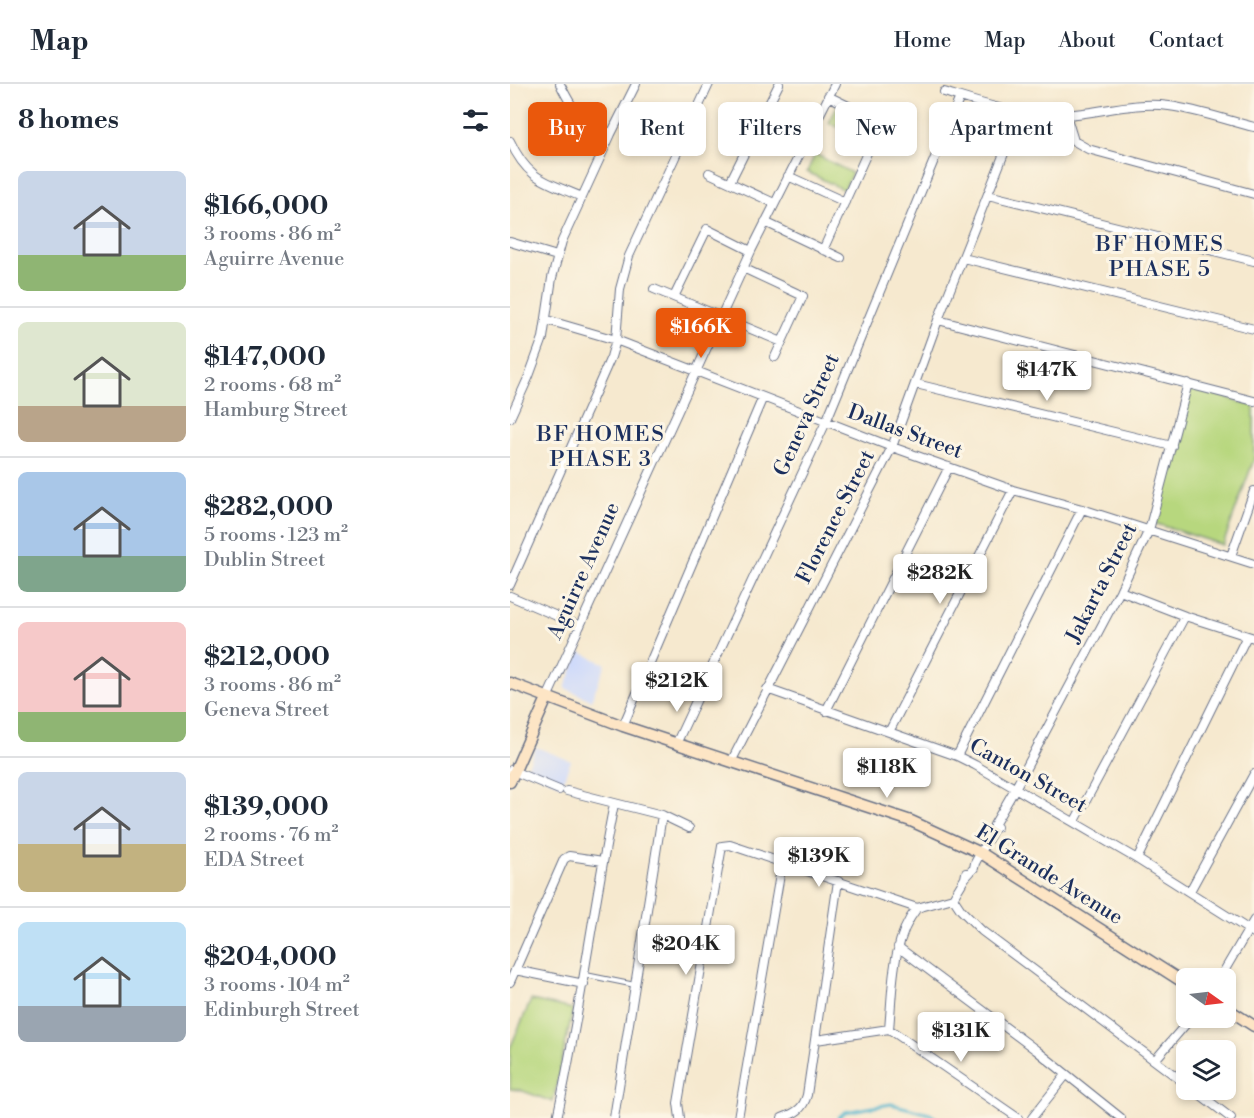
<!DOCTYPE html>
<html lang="en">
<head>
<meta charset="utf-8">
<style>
  :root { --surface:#fff; --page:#f2f2f3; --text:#1f2937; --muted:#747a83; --line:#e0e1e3; --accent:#ea580c }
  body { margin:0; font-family:"Libre Bodoni",serif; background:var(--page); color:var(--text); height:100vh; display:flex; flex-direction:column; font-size:22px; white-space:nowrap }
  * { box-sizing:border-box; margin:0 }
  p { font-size:20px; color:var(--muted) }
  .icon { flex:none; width:33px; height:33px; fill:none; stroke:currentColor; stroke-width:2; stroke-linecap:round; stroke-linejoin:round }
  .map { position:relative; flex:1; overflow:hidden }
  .drawer { display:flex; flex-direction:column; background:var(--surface); width:510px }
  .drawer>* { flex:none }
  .top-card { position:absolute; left:18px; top:18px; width:570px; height:54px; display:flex; gap:12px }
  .needle { width:39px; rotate:104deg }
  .controls { position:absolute; left:666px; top:884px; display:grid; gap:12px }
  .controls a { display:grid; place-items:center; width:60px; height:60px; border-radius:9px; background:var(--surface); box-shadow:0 3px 9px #0003; font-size:30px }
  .price { position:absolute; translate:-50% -51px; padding:0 14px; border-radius:6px; background:#fff; color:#222; font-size:20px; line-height:39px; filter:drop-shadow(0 2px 3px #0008) }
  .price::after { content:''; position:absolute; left:50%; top:36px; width:18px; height:14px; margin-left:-9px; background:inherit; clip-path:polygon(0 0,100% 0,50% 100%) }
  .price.on { background:var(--accent); color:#fff }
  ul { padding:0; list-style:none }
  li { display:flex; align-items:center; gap:18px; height:150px; padding:0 18px }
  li+li { border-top:2px solid var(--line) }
  li span { display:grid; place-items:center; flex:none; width:168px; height:120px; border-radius:9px; color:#555 }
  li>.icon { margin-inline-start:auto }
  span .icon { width:72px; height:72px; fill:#fffc; stroke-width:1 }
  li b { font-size:26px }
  h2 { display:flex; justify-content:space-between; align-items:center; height:72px; padding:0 18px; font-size:26px }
  .chip { padding:0 21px; border-radius:9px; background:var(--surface); box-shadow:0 3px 9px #0003; font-size:21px; line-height:54px }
  .chip.on { background:var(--accent); color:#fff }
  header { display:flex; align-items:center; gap:36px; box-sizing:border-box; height:84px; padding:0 30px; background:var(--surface); border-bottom:2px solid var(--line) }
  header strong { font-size:28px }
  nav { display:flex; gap:33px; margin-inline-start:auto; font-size:21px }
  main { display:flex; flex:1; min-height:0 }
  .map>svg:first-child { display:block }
  .built { fill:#cfdafa }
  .green { fill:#b7d77e; stroke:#69836e; stroke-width:1.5 }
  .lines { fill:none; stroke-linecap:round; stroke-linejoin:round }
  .stream { stroke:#4fb5ce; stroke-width:3 }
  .lane-casing { stroke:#687086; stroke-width:6 }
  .street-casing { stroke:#687086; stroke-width:10 }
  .secondary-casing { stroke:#687086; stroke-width:13 }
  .lane { stroke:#fff; stroke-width:4 }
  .street { stroke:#fff; stroke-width:8 }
  .secondary { stroke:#fde5c5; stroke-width:10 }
  .labels { text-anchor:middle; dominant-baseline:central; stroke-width:6; stroke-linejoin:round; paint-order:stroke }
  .street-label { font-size:21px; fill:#1b2f5e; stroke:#fcf5e5 }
  .neighbourhood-label { font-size:22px; letter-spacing:1.5px; fill:#1b2f5e; stroke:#fcf5e5 }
</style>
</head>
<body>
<header>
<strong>Map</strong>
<nav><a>Home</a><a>Map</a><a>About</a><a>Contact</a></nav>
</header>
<main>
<section class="drawer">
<h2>8 homes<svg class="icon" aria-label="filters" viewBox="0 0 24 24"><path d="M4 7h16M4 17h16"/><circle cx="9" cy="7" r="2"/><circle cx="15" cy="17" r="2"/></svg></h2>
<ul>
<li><span style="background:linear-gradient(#c9d6e8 70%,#8fb573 0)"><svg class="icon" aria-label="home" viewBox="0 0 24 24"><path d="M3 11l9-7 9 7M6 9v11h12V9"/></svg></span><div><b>$166,000</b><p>3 rooms · 86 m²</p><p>Aguirre Avenue</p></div></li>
<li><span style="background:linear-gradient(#dfe7d0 70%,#b9a48a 0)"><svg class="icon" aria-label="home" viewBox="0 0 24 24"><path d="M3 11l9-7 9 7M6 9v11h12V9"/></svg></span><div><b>$147,000</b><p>2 rooms · 68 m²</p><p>Hamburg Street</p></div></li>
<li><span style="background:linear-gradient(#a9c7e8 70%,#7fa58c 0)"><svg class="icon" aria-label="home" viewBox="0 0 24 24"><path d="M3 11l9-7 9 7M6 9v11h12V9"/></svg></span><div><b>$282,000</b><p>5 rooms · 123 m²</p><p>Dublin Street</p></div></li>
<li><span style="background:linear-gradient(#f6c9c9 75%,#8fb573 0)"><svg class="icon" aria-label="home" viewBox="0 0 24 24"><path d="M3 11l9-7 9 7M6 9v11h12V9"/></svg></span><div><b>$212,000</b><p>3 rooms · 86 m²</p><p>Geneva Street</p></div></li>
<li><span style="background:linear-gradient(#c9d6e8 60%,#c2b280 0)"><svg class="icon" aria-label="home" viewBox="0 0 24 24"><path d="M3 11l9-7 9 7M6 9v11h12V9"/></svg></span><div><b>$139,000</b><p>2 rooms · 76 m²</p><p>EDA Street</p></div></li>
<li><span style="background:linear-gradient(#bfe0f5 70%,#9aa5b1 0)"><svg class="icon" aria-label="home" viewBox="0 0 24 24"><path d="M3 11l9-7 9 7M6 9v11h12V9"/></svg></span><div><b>$204,000</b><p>3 rooms · 104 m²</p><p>Edinburgh Street</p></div></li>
</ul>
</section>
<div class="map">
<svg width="744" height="1034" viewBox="0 0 744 1034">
  <rect width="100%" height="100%" fill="#fcf5e5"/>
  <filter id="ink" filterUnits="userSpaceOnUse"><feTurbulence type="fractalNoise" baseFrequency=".0167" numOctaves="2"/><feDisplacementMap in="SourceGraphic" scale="12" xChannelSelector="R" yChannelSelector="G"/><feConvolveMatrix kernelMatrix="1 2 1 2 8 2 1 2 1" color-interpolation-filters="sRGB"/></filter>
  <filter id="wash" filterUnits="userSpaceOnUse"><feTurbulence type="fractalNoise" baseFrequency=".008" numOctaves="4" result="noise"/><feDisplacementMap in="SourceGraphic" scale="24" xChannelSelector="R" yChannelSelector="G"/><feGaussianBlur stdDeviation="1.35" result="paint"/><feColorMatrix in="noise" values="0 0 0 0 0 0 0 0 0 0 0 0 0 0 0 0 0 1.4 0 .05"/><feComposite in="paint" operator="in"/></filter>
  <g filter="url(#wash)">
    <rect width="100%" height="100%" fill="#f6e9cf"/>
    <path class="built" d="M70 568 96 580 81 616 55 604Z
      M26 663 61 677 51 701 18 686 17 684Z"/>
    <path class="green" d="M327 22 364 40 356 57 319 39Z
      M305 70 342 89 334 106 297 88Z
      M679 302 744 322V375L713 461 644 439Z
      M21 916 63 925 43 1018 10 1006 0 1005V964Z"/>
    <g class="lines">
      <path class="stream" d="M328 1034 335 1028 381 1020 420 1030 426 1034"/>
    </g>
  </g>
  <g filter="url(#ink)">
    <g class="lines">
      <g class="lane-casing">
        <path id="lane" d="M76 891 125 901"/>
      </g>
      <g class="street-casing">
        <path id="street" d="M50 0C67 34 68 33 101 50
          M434 8C473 20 513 34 555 31 590 29 624 17 659 22 688 26 716 36 744 43
          M556 31 564 57 578 65 744 110
          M252 32 297 55
          M0 57C18 96 35 97 72 113
          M199 89 264 119
          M278 92 335 118
          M220 98 269 0
          M478 111 744 177
          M255 138 331 174
          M0 158 47 172
          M313 166 371 38 318 12
          M453 174 744 245
          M233 184 293 212 265 273
          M144 205 272 258
          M164 213 197 145 241 167
          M37 236 106 256 382 363 503 406 572 425 744 480
          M428 236 744 317
          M406 300 662 362
          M0 334 19 292 33 254 42 194 52 157 101 50 126 0
          M721 472 744 407
          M0 501 101 273 106 256 110 205 119 172 199 0
          M610 507 675 532 744 554
          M0 512 70 542
          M257 605 447 672 465 681 627 775 744 849
          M37 614 241 167 325 0
          M316 627 439 383
          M113 642 253 313
          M379 648 503 406
          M166 660 316 338 450 13
          M447 672 572 425
          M221 678 382 363 428 236 510 29
          M1 686 49 706
          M57 707 152 731 179 744
          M565 737 675 532
          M483 746 484 741 506 703 610 507 639 446 678 299
          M627 775 737 552
          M455 794 464 784 465 779 483 746 487 743
          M680 807 744 690
          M443 814 451 826 472 847 676 1000
          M443 814 455 794 456 789
          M388 863 526 966 611 1034
          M5 886 74 900
          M710 894 744 836
          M0 898 54 775 59 772 93 777
          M379 945C383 904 381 857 407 824
          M306 956 379 945 508 1034
          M645 976 682 933
          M683 1005 721 1034
          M47 1034C70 930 83 824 104 720
          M104 1034 152 731
          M170 1034 168 1019 212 762 220 761 407 824 443 814
          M228 1034 272 779
          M272 1034C286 1029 293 1025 297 1011L328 797
          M522 1034 556 991"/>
      </g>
      <g class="secondary-casing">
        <path id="secondary" d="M0 599 113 642 401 737 471 769 676 900
          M0 698 37 614
          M716 924 744 942"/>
      </g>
      <use href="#lane" class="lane"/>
      <use href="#street" class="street"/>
      <use href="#secondary" class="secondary"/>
    </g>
  </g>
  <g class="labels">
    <g class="street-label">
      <text transform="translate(297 331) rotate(-66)">Geneva Street</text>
      <text transform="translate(395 348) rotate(20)">Dallas Street</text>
      <text transform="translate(326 433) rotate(-63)">Florence Street</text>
      <text transform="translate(74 487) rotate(-66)">Aguirre Avenue</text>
      <text transform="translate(592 499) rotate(-63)">Jakarta Street</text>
      <text transform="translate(518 692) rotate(29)">Canton Street</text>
      <text transform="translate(539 791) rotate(32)">El Grande Avenue</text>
    </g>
    <g class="neighbourhood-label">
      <text x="650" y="160">BF HOMES<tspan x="650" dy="25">PHASE 5</tspan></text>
      <text x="91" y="350">BF HOMES<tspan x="91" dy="25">PHASE 3</tspan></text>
    </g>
  </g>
</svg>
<div class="controls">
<a><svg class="needle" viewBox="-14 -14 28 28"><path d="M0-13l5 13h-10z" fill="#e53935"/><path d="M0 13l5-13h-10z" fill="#747a83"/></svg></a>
<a><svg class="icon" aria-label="layers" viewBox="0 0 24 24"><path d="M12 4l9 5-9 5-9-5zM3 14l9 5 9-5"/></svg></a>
</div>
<b class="price on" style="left:191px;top:275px">$166K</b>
<b class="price" style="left:537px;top:318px">$147K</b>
<b class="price" style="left:430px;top:521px">$282K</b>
<b class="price" style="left:167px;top:629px">$212K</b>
<b class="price" style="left:377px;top:715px">$118K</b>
<b class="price" style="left:309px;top:804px">$139K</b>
<b class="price" style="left:176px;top:892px">$204K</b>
<b class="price" style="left:451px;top:979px">$131K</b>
<div class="top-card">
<a class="chip on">Buy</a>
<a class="chip">Rent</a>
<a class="chip">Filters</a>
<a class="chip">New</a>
<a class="chip">Apartment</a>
</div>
</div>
</main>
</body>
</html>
